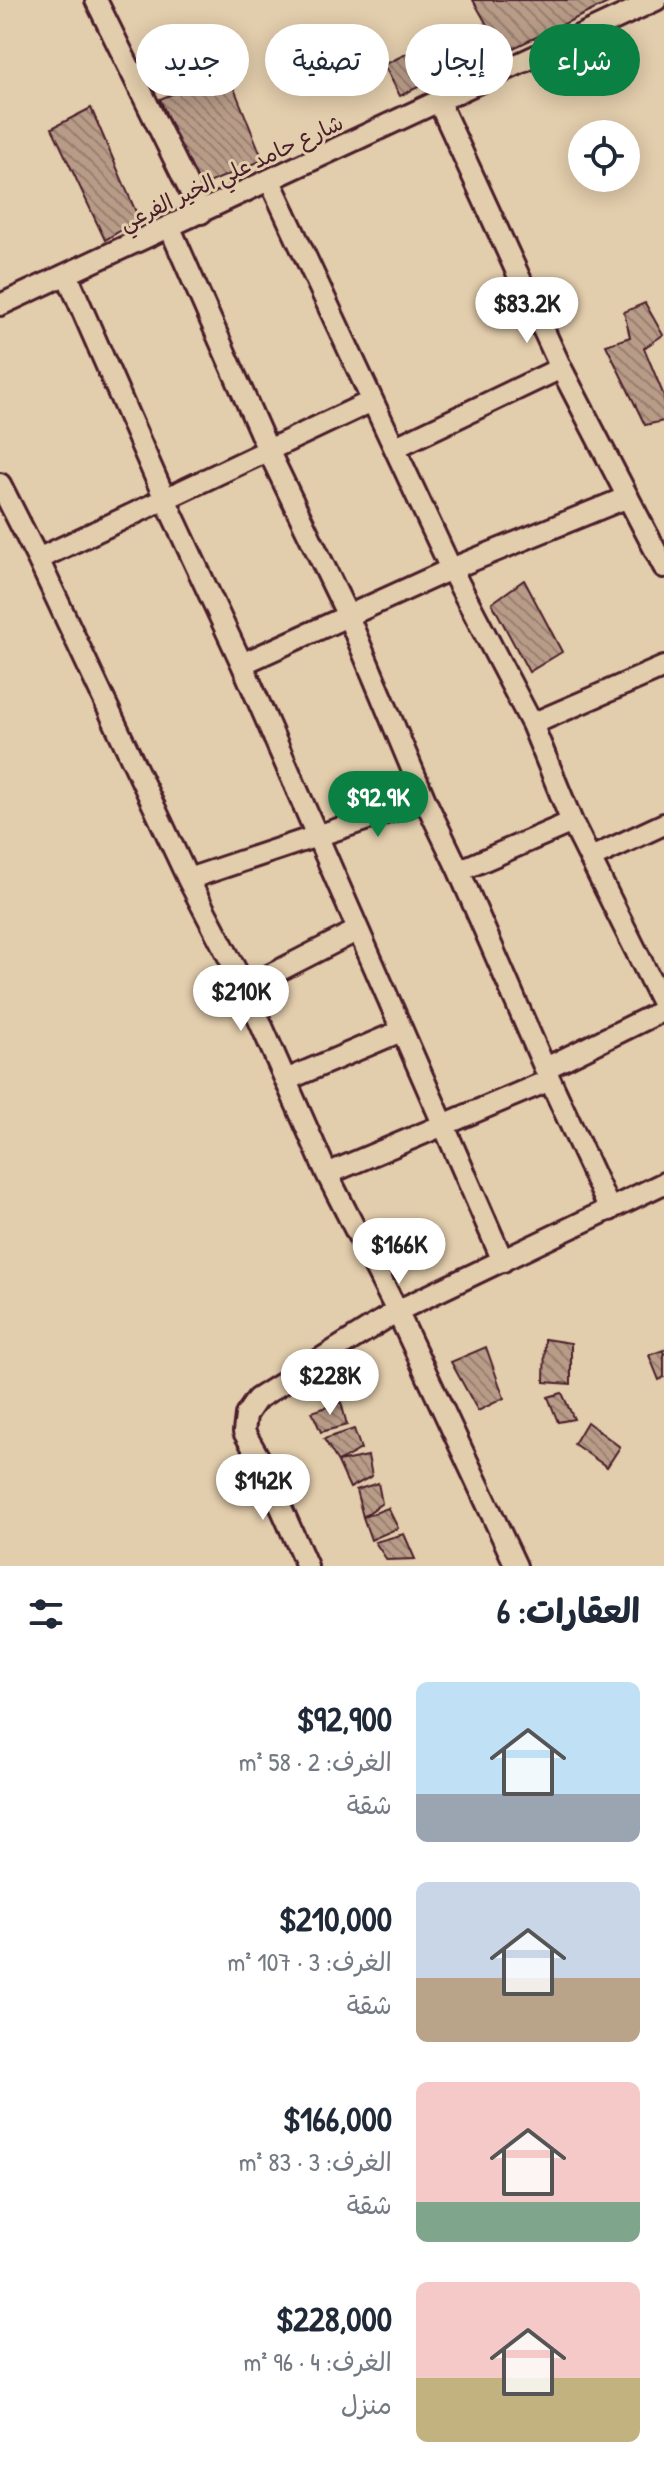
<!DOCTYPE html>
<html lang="ar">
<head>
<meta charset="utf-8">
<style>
  :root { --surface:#fff; --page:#f6f6f7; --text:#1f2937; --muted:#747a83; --accent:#0b8043 }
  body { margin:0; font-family:"Patrick Hand","Playpen Sans Arabic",sans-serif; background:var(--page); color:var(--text); direction:rtl; height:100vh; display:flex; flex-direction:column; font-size:30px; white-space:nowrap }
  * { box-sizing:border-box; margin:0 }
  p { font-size:26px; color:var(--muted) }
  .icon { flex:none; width:44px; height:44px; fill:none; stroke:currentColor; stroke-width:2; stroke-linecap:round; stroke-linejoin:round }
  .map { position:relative; height:1566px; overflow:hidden; direction:ltr }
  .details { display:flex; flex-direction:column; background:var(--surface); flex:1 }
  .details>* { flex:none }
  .banner { position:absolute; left:24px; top:24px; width:616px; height:72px; direction:rtl; display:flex; gap:16px }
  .tools { position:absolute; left:568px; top:120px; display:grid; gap:16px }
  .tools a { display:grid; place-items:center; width:72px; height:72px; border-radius:50%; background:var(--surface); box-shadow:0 4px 20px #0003; font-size:40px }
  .price { position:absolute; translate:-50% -68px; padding:0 18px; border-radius:28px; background:#fff; color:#222; font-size:26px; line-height:52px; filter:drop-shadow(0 2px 4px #0008) }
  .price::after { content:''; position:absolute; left:50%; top:48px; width:24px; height:18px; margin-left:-12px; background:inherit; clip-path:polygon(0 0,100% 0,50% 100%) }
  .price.on { background:var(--accent); color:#fff }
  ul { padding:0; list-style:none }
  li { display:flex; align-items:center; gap:24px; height:200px; padding:0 24px }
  li span { display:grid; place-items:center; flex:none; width:224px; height:160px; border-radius:12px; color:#555 }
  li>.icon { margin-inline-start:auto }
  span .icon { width:96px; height:96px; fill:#fffc; stroke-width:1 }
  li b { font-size:34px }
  h2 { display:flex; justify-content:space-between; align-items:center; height:96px; padding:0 24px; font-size:34px }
  .pill { padding:0 28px; border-radius:36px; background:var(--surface); box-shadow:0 4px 20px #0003; font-size:28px; line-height:72px }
  .pill.on { background:var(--accent); color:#fff }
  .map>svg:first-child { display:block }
  .building { fill:url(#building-back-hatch); stroke:#4a1f2b; stroke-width:2 }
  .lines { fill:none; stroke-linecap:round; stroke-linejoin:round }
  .street-casing { stroke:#4a1f2b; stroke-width:26 }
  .street { stroke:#e2cdac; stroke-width:20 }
  .labels { text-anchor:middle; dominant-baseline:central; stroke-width:6; stroke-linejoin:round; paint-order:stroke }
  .street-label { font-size:22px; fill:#4a1f2b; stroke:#e2cdac }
</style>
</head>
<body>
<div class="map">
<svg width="664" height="1566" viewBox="0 0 664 1566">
  <defs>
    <pattern id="building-back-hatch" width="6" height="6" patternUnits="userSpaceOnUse" patternTransform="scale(2)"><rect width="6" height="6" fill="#b89c88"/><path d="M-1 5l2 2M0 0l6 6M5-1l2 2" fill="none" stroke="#987f6f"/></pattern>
  </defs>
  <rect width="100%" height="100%" fill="#e2cdac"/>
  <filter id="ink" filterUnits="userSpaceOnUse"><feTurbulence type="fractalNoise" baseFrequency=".0125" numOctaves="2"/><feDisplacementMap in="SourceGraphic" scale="16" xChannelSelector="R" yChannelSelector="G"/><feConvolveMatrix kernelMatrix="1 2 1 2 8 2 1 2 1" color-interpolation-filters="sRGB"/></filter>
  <g filter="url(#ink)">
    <path class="building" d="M473 0H609L610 2 503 53Z
      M451 31 467 63 400 96 384 65Z
      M227 71 263 160 197 188 160 99Z
      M91 108 139 219 105 240 52 128Z
      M645 303 663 335 644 348 664 396V421L645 425 606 345 630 337 624 312Z
      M524 580 562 652 529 672 492 603Z
      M545 1339 571 1343V1384L544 1382Z
      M486 1347 504 1398 478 1411 451 1362Z
      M664 1350V1377L659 1380 649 1355Z
      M562 1393 574 1419 558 1422 548 1397Z
      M341 1402 347 1425 321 1432 312 1412Z
      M587 1422 620 1447 607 1467 574 1444Z
      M354 1429 361 1449 338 1462 324 1439Z
      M368 1456 372 1476 350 1488 338 1462Z
      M378 1483 382 1503 363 1517 356 1490Z
      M388 1508 398 1528 371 1540 363 1517Z
      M404 1534 415 1559 387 1560 375 1542Z"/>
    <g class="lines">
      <g class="street-casing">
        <path id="street" d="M96 0 201 213
          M438 100 561 368 664 567
          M270 181 451 569 532 724 572 822 664 1007
          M170 228 268 450 348 616 425 800 459 871 550 1080 610 1210
          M67 275 165 499 242 664 503 1261
          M0 305 656 0
          M396 447 561 368
          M0 484 38 559 188 879 245 988 327 1174 397 1311 516 1566
          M38 559 372 401
          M242 664 451 569 628 497
          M532 724 664 667
          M591 858 664 824
          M459 871 572 822
          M188 879 425 800
          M245 988 358 930
          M546 1068 664 1010
          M286 1080 401 1031
          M327 1174 550 1080
          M307 1566 260 1460 244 1432 246 1415 257 1399 397 1311 664 1183"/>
      </g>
      <use href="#street" class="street"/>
    </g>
  </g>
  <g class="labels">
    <g class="street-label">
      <text transform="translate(231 172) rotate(-25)">شارع حامد علي الخير الفرعي</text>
    </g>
  </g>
</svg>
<div class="tools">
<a><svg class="icon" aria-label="locate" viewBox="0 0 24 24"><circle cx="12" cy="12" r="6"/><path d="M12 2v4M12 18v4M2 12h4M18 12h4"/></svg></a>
</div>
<b class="price" style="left:527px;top:345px">$83.2K</b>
<b class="price on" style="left:378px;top:839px">$92.9K</b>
<b class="price" style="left:241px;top:1033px">$210K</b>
<b class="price" style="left:399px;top:1286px">$166K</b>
<b class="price" style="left:330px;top:1417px">$228K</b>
<b class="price" style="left:263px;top:1522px">$142K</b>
<div class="banner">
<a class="pill on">شراء</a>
<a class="pill">إيجار</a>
<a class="pill">تصفية</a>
<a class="pill">جديد</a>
</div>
</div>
<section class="details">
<h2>العقارات: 6<svg class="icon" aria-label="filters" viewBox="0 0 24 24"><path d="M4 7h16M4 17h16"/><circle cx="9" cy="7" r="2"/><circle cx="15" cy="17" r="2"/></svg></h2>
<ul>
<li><span style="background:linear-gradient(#bfe0f5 70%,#9aa5b1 0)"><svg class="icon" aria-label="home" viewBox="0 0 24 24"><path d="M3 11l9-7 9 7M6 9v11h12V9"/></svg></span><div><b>$92,900</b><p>الغرف: 2 · 58 m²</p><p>شقة</p></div></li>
<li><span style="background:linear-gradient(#c9d6e8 60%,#b9a48a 0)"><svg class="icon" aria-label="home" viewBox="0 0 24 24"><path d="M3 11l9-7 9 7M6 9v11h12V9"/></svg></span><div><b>$210,000</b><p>الغرف: 3 · 107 m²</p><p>شقة</p></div></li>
<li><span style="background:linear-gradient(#f6c9c9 75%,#7fa58c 0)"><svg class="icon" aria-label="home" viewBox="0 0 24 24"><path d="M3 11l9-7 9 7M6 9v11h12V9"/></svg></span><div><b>$166,000</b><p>الغرف: 3 · 83 m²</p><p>شقة</p></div></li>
<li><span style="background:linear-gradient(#f6c9c9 60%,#c2b280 0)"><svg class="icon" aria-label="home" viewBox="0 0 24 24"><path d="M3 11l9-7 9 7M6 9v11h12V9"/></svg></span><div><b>$228,000</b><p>الغرف: 4 · 96 m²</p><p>منزل</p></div></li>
</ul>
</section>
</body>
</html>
